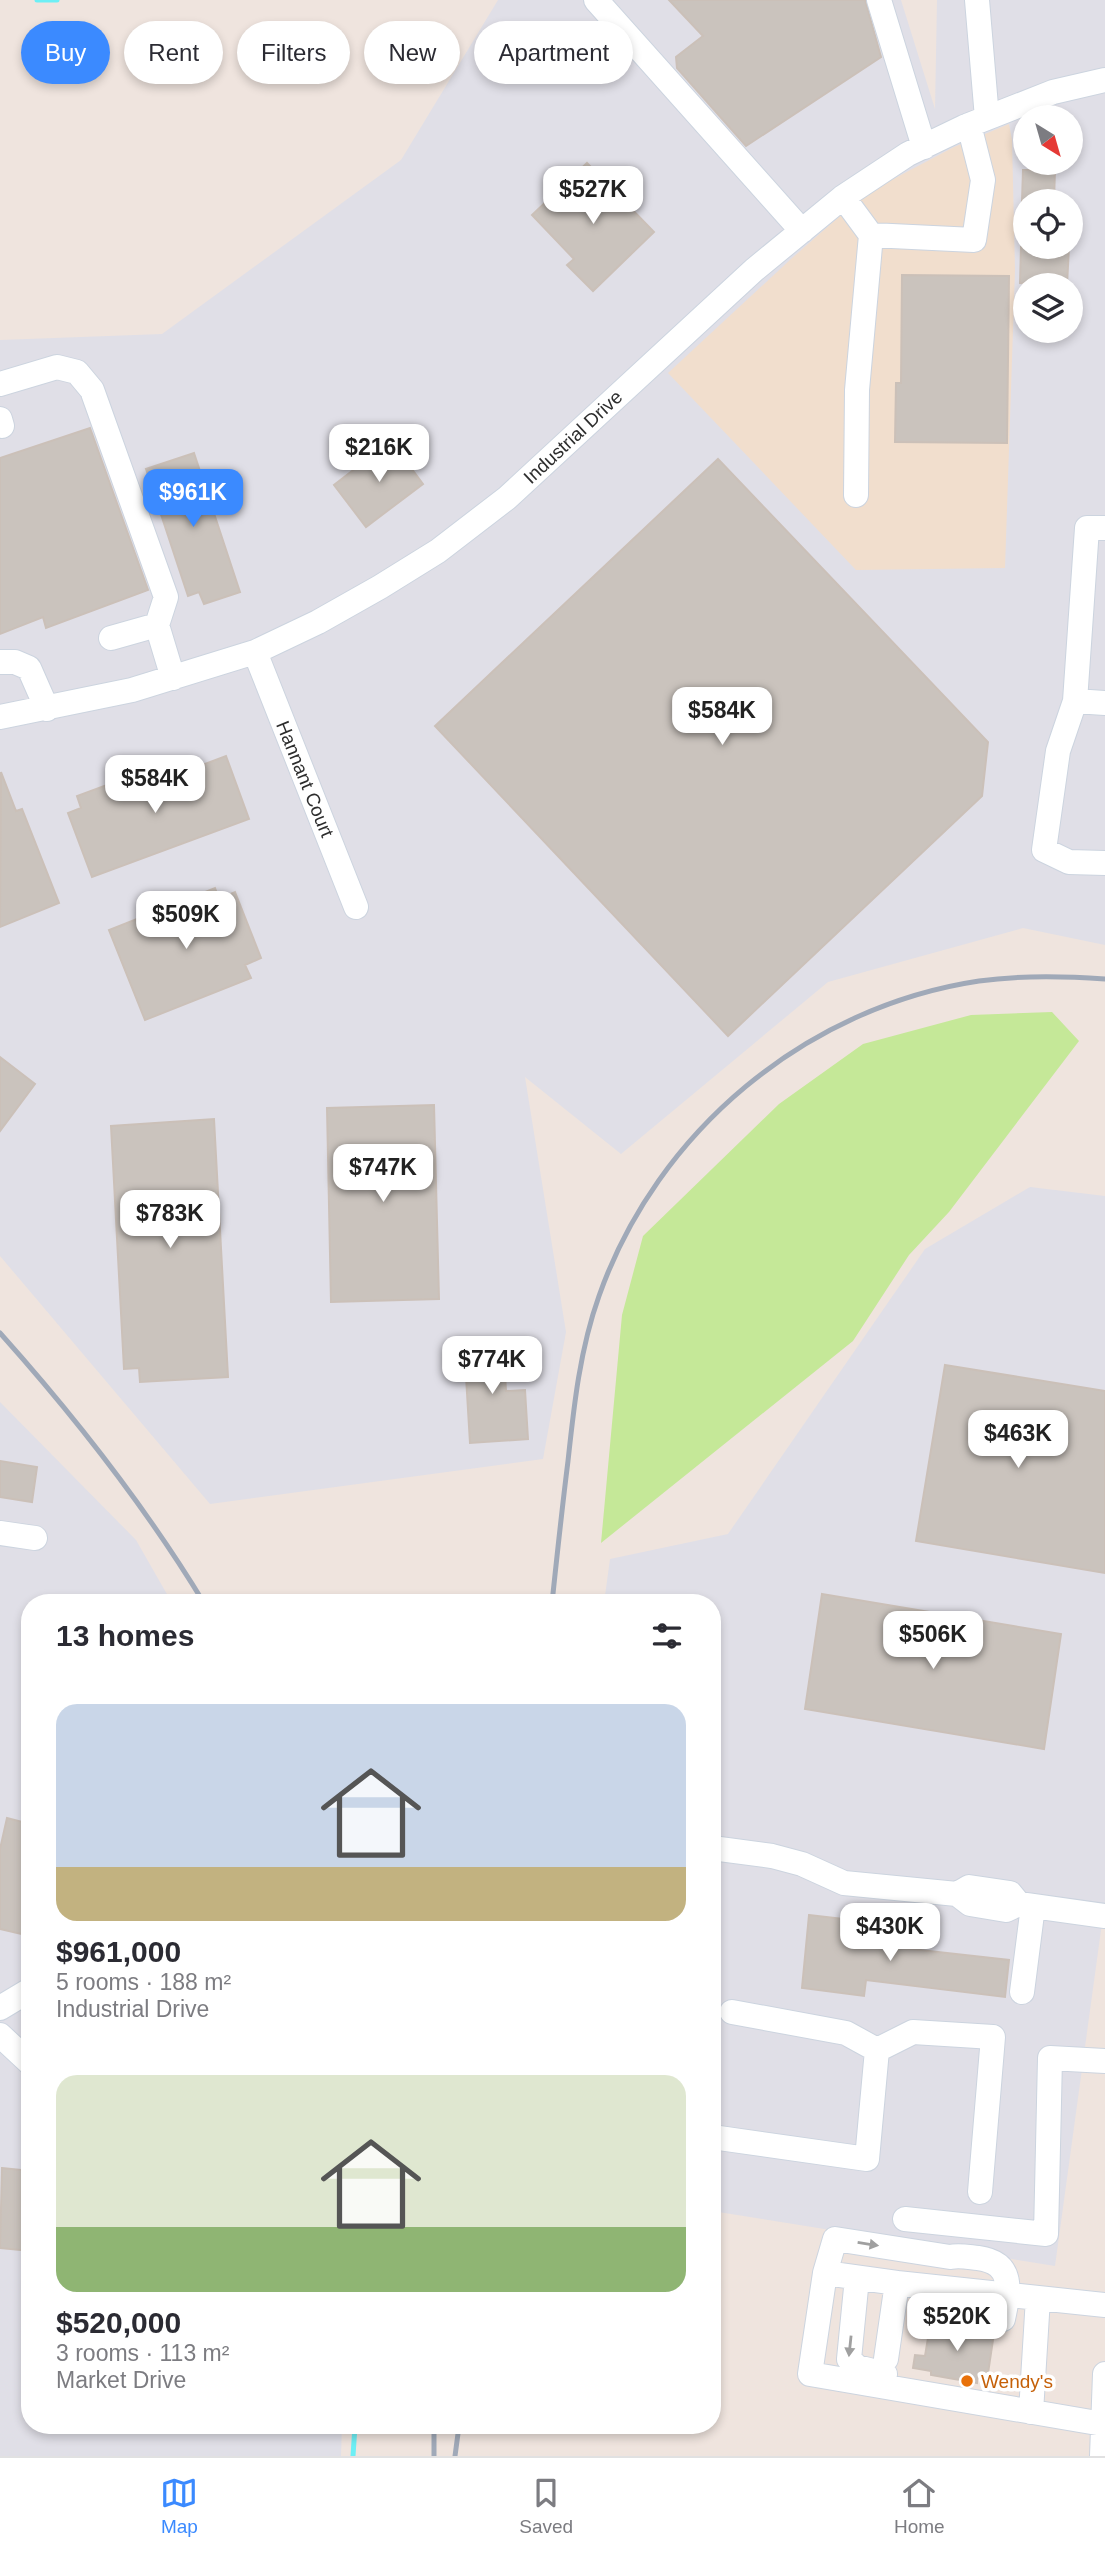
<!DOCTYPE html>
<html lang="en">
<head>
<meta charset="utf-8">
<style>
  :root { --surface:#fff; --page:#f7f7f7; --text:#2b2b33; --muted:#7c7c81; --line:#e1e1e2; --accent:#3b8aff }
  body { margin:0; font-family:Arial,sans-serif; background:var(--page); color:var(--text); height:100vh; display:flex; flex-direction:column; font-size:26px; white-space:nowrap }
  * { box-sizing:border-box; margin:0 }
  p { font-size:23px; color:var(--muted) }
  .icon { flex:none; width:38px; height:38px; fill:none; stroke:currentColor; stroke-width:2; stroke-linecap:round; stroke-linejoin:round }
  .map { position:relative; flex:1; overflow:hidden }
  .panel { position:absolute; left:21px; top:1594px; width:700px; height:840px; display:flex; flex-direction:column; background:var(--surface); border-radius:28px; box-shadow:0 4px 10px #0003 }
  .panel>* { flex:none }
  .guide { position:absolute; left:21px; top:21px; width:700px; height:63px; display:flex; gap:14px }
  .needle { width:46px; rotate:143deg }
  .buttons { position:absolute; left:1013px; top:105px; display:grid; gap:14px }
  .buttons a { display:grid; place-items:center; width:70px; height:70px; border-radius:50%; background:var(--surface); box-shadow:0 4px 10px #0003; font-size:35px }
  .price { position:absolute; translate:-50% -60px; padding:0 16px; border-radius:14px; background:#fff; color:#222; font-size:23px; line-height:46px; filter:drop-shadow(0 2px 4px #0008) }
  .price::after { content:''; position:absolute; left:50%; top:42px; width:21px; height:16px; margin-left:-10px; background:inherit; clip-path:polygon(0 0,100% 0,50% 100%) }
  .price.on { background:var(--accent); color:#fff }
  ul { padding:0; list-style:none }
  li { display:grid; align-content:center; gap:14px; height:371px; padding:0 35px }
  li span { display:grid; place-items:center; height:217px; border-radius:21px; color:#555 }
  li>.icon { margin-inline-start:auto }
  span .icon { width:126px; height:126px; fill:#fffc; stroke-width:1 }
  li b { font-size:30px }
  h2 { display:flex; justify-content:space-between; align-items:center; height:84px; padding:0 35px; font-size:30px }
  .chip { padding:0 24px; border-radius:32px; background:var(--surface); box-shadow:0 4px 10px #0003; font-size:24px; line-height:63px }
  .chip.on { background:var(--accent); color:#fff }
  .dock { display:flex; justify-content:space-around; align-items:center; height:98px; border-top:2px solid var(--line); background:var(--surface); font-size:19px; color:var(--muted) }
  .dock a { display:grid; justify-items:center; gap:4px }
  .dock .on { color:var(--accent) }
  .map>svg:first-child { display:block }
  .industrial { fill:#e0dfe7; fill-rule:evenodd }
  .education { fill:#f1decd }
  .green { fill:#c5e898 }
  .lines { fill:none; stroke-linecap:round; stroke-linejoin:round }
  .stream { stroke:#6deff5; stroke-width:5 }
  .building { fill:#cac3bd; stroke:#cbc0b8; stroke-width:2 }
  .minor-casing { stroke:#ccd4df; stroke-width:26 }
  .minor { stroke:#fff; stroke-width:24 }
  .rail { stroke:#a0a9b8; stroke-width:5 }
  .oneway { fill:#a0a0a0 }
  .food-dot { fill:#e8710a; stroke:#fff; stroke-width:2.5 }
  .labels { text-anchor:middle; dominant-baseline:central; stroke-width:7; stroke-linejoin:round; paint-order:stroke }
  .street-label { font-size:19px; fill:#2d2d2d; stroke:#fff }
  .food-label { font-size:19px; fill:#c56008; stroke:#fff; text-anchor:start }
</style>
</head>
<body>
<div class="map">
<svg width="1105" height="2456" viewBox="0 0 1105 2456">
  <rect width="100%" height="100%" fill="#efe4de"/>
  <path class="industrial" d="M498 0H901L935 109 937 0H1105V945L1023 928 828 982 621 1154 525 1077 566 1332 543 1459 210 1504 0 1256V340L162 334 401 160ZM1026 117H1071V163H1026ZM1026 201H1071V247H1026ZM1026 285H1071V331H1026Z
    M1030 1187 1105 1196V1901L1055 2266 712 2211V1603H604L610 1559 728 1534 925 1249Z
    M0 1402 136 1540 172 1603H30V2426H342L341 2456H0Z"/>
  <path class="education" d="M1009 124 1012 140 1015 270 1005 568 856 570 668 373 791 259 865 194 954 147Z"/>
  <path class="green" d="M1052 1012 1079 1041 949 1212 909 1255 853 1341 601 1543 622 1315 643 1236 779 1104 863 1044 971 1015Z"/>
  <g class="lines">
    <path class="stream" d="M37 0H57
      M353 2456 355 2426"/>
  </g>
  <path class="building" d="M669 0H865L881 57 746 146 677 68 676 57 703 36Z
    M587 163 654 232 593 291 567 265 574 259 532 215Z
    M1023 170H1055L1054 201H1022Z
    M1021 247H1069L1067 285 1020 283Z
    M902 275 1009 276 1007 443 895 442 896 383H901Z
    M90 428 148 590 46 628 43 617 0 634V458Z
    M391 441 423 484 366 527 334 485Z
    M194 453 240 592 204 604 199 592 188 596 146 469Z
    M718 459 988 742 982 796 728 1036 435 726Z
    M226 756 249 819 92 877 68 813 81 808 77 796 123 779 128 793Z
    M1 772 16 811 22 809 59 903 0 927Z
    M215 888 219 899 235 892 261 958 245 965 251 978 145 1020 109 930Z
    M0 1057 35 1084 0 1131Z
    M434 1105 439 1299 331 1302 327 1108Z
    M214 1119 228 1377 140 1382 139 1368 124 1369 111 1126Z
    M503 1340 506 1391 525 1390 528 1439 470 1443 464 1343Z
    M945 1365 1105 1391V1573L916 1541Z
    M0 1461 37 1467 32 1502 0 1497Z
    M822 1594 1061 1634 1044 1749 805 1709Z
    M7 1818 30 1824V1936L0 1929V1849Z
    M809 1915 877 1923 875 1945 1009 1960 1005 1997 866 1980 864 1996 802 1988Z
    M2 2168 30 2171V2251L0 2248Z
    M931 2320 938 2324 994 2333 987 2380 977 2378V2383L931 2375V2371L913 2368 915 2355 925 2356Z"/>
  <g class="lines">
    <g class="minor-casing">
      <path id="minor" d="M596 0 802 231
        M879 0 924 147
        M977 0 987 118
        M843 197 871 235 857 390 856 495
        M871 235 974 240 983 180 969 125
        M0 384 57 367 77 372 92 390 166 597 157 625 173 678
        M0 419 2 426
        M1105 528H1087L1075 701 1058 751 1044 850 1069 862 1105 863
        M111 638 157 625
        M255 652 356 907
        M0 662H15L29 668 47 709
        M1075 701 1105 703
        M0 717 132 690 255 652 318 622 380 587 438 551 507 498 754 270 843 197 908 154 964 127 1053 92 1105 80
        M0 1533 35 1538
        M712 1848 772 1856 802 1864 844 1883 957 1894 970 1904 1006 1910 1019 1904 1105 1916
        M957 1894 969 1887 1010 1893 1019 1904
        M1022 1992 1033 1906
        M0 2008 30 1990
        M732 2012 846 2033 877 2050
        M0 2035 30 2063
        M877 2050 913 2032 993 2037 980 2192
        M712 2137 867 2159 877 2050
        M905 2219 1046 2234 1050 2058 1105 2061
        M825 2273 835 2239 950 2257C959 2255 968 2257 978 2258 1015 2263 1009 2291 1003 2319L940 2309 922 2286
        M857 2278 849 2359 857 2367 885 2374
        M897 2283 825 2273 810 2374 1103 2424
        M886 2359 897 2283 1105 2305
        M1031 2412 1038 2298
        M1102 2456 1105 2374"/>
    </g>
    <use href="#minor" class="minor"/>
    <path class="rail" d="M0 1333C76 1418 145 1506 204 1603
      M552 1603C557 1556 562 1508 568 1461 574 1405 580 1349 599 1296 657 1131 806 1007 979 981 1021 975 1063 976 1105 979
      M434 2426V2456
      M455 2456 459 2426"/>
  </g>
  <defs><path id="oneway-solid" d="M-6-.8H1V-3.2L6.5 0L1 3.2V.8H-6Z" transform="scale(1.75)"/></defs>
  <g class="oneway">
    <use href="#oneway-solid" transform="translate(868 2244) rotate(9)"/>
    <use href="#oneway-solid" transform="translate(850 2346) rotate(96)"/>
  </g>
  <circle class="food-dot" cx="967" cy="2381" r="7"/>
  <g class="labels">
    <g class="street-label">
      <text transform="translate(573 437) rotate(-43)">Industrial Drive</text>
      <text transform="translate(305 779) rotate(68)">Hannant Court</text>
    </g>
    <g class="food-label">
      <text x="981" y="2381">Wendy's</text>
    </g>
  </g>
</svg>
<div class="buttons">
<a><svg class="needle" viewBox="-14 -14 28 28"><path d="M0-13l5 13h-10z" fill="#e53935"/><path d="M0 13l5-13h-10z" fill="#7c7c81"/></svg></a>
<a><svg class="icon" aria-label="locate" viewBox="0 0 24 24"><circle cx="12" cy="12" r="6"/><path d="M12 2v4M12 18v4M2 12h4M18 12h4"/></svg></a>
<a><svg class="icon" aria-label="layers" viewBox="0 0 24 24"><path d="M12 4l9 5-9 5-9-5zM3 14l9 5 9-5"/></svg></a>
</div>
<b class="price" style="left:593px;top:226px">$527K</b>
<b class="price" style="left:379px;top:484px">$216K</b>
<b class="price on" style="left:193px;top:529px">$961K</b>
<b class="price" style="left:722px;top:747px">$584K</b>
<b class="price" style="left:155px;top:815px">$584K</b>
<b class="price" style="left:186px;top:951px">$509K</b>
<b class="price" style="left:383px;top:1204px">$747K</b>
<b class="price" style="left:170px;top:1250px">$783K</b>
<b class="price" style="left:492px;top:1396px">$774K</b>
<b class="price" style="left:1018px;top:1470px">$463K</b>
<b class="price" style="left:933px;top:1671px">$506K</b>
<b class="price" style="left:890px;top:1963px">$430K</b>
<b class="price" style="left:957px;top:2353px">$520K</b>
<div class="guide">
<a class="chip on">Buy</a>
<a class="chip">Rent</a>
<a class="chip">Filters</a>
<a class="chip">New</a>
<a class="chip">Apartment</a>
</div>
<section class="panel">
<h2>13 homes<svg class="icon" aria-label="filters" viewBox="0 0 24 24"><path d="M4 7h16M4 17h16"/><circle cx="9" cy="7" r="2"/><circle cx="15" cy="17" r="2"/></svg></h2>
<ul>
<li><span style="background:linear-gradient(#c9d6e8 75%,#c2b280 0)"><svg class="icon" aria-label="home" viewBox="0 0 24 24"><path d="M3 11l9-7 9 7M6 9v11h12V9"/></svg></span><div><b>$961,000</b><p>5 rooms · 188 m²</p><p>Industrial Drive</p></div></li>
<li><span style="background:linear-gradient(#dfe7d0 70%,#8fb573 0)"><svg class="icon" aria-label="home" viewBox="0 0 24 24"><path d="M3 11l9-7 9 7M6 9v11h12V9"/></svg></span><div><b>$520,000</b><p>3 rooms · 113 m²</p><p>Market Drive</p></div></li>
</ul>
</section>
</div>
<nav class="dock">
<a class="on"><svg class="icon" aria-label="map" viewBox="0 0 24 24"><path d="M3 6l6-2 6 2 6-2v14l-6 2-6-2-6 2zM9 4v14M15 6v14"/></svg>Map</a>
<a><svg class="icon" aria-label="saved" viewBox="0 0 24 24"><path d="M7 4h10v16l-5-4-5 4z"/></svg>Saved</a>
<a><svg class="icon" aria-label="home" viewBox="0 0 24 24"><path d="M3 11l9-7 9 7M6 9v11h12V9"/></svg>Home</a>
</nav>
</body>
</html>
